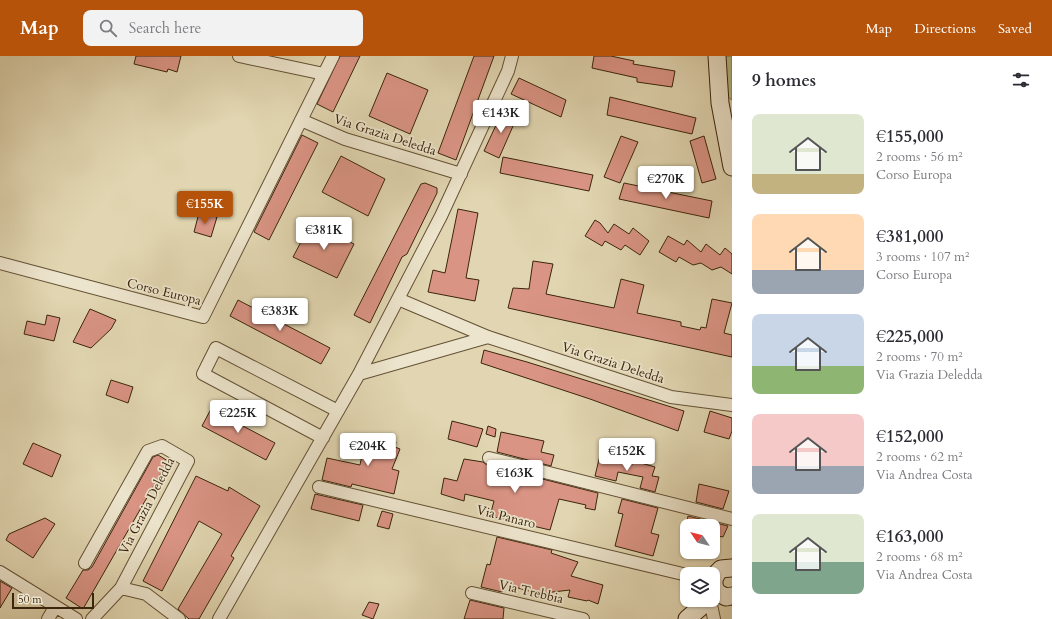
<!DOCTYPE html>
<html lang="en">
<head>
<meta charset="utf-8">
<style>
  :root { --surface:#fff; --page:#f2f2f3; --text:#2b2b33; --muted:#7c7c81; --accent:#b45309 }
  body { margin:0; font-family:Cardo,serif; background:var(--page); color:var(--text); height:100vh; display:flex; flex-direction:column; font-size:15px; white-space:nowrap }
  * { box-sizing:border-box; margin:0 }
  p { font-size:13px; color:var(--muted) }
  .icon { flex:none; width:22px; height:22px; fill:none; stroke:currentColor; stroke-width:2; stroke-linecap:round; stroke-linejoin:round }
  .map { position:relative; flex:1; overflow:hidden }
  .details { display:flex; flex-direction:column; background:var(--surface); width:320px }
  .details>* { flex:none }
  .needle { width:26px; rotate:305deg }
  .controls { position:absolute; left:680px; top:463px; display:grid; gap:8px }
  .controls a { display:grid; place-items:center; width:40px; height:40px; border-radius:8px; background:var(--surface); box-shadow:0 1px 3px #0004; font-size:20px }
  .scale { position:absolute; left:12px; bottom:10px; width:82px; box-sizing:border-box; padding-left:4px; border:2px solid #3b250c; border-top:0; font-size:11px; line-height:14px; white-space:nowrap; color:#3b250c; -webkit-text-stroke:3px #ece4cc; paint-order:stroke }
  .price { position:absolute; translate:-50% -34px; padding:0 9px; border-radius:4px; background:#fff; color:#222; font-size:13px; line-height:26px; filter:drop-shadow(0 1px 2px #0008) }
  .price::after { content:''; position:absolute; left:50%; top:24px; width:12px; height:9px; margin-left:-6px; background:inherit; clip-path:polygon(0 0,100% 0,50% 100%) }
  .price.on { background:var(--accent); color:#fff }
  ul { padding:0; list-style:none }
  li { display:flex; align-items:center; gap:12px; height:100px; padding:0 20px }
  li span { display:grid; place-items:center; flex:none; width:112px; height:80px; border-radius:8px; color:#555 }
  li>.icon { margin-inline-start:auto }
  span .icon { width:48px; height:48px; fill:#fffc; stroke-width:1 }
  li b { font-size:17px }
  h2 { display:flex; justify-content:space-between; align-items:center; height:48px; padding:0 20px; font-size:17px }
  header { display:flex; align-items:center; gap:24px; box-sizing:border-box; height:56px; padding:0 20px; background:var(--accent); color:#fff }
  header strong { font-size:19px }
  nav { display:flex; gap:22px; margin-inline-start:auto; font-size:14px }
  .search { width:280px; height:36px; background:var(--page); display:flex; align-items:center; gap:10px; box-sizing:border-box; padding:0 14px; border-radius:8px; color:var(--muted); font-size:15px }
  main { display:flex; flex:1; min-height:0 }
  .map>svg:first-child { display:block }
  .green { fill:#b6bd89; stroke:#78714a }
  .building { fill:#da9484; stroke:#3b250c }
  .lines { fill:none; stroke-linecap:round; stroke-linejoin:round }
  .street-casing { stroke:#645135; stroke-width:14 }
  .secondary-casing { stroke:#3b250c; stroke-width:19 }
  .street { stroke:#ece4cc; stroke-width:12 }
  .secondary { stroke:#ece4cc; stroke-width:17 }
  .labels { text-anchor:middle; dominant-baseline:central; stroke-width:3.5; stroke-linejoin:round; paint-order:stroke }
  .street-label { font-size:13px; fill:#3b250c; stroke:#ece4cc }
</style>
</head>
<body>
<header>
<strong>Map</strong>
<div class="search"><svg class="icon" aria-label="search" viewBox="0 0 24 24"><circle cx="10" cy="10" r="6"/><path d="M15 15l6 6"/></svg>Search here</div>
<nav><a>Map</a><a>Directions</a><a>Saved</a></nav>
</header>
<main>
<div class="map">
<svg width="732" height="563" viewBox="0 0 732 563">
  <rect width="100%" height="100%" fill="#e1d6b1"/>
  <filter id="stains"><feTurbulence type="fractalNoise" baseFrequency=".005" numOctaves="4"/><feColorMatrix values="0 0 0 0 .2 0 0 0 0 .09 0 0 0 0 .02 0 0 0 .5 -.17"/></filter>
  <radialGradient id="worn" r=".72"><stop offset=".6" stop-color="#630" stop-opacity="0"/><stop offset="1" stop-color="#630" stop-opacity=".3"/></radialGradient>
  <path class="green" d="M725 0H732V44L728 41Z"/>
  <path class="building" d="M136 0H181L177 16 168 13 167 16 134 8Z
    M340 0H360L333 56 317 48Z
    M474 0H494L456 104 438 97Z
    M594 0H611L634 5 633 8 675 15 672 31 637 26V22L592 12Z
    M387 17 428 34 410 78 369 60Z
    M519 22 566 44 561 61 511 38Z
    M610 41 696 62 692 78 607 59Z
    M503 54 517 61 499 102 484 95Z
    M302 79 318 87 269 184 254 176Z
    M621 80 638 86 620 127 604 121Z
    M704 80 716 123 702 127 690 85Z
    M341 100 385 123 368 160 322 136Z
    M503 101 593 119 589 135 500 117Z
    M425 127 437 132V137L407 198 402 201 370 267 354 259 421 128Z
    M624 127 712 145 709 162 619 143Z
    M458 153 478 157 466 222 479 224 475 245 428 236 433 214 445 217Z
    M199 157 217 161 211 181 194 176Z
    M595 164 600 167 608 177 614 168 629 178 633 172 649 185 640 199 625 189 621 194 605 185 602 190 585 180Z
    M311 167 354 188 337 222 293 201Z
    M668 180 684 189 687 184 701 196 706 188 720 199 725 192 732 198V218L721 211 712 214 701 207 693 209 679 201 676 206 659 196Z
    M533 205 553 208 546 238 614 252 621 223 644 229 637 257 681 266V270L700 274 701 271 706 272 712 243 732 247 724 277 732 279V301L508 252 513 232 529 233Z
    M238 244 330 292 321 308 230 260Z
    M90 253 116 264 111 273 91 292 73 286Z
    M47 259 60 262 54 285 24 278 27 265 45 269Z
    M484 294 527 306 684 355 678 375 590 343 481 307Z
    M111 324 133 331 128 347 106 339Z
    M211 353 275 387 266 404 202 370Z
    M710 355 732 362V375L729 383 704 376Z
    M452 365 483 373 477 391 448 383Z
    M488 370 496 373 495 381 486 378Z
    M501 376 544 385 541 396 554 399 551 410 497 396Z
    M366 378 396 386 395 391 400 393 392 413 399 415 394 438 352 428 351 431 322 424 327 402 360 409Z
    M33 387 61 399 52 421 23 408Z
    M158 399 168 405 83 553 66 542 83 514H88L92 511 153 401Z
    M600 399 633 408 634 405 655 411 652 420 659 421 655 436 640 432 643 421 618 416 616 425 595 420Z
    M464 403 483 406 487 409 598 437 595 454 585 452 586 449 559 443 550 474 490 460 494 445 465 438 464 445 441 438 444 422 457 425Z
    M196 420 228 435 229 431 260 450 231 500 234 502 199 563H189L178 553 222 478 199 465 162 535 143 525Z
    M699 428 729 435 723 453 696 446Z
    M315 438 363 449 359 465 311 453Z
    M622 443 658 452 651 477 659 479 653 500 615 490 623 458 618 457Z
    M382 455 393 458 389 473 377 470Z
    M688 460 728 470 723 481 713 479V470H686Z
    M45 462 55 468 33 502 6 484 9 478Z
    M497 481 552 494 551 497 578 506 571 520 603 529 598 548 588 544 587 545 568 541 570 534 544 537 543 539 504 528 502 536 481 531 487 508 490 509Z
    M0 525 12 532 0 552Z
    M470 544 504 552 503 563H464Z
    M369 546 379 548 373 563 362 559Z"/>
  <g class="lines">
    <g class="street-casing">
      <path id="street" d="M239 0 324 18
        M301 64 345 83 461 118
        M0 207 203 261 333 0
        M398 243 488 281 671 341 732 349
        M359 318 488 281
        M323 382 203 318 216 292 338 355
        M489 402 732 463
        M319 431 687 519
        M85 507 148 395 162 390 188 405 121 532
        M0 516 76 563
        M472 537 583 563
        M710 544 714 563
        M48 563 55 551
        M92 563 121 532 146 538 179 563
        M219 563 359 318 441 160 508 15 512 0"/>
    </g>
    <g class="secondary-casing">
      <path id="secondary" d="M717 0 720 47 732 111
        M732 512 721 513C713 520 711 529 718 537L726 541 732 540
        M687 563 709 544"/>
    </g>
    <use href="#street" class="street"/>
    <use href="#secondary" class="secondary"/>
  </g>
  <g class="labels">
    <g class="street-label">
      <text transform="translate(385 79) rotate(18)">Via Grazia Deledda</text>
      <text transform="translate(164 236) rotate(14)">Corso Europa</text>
      <text transform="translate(613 307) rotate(18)">Via Grazia Deledda</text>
      <text transform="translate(147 450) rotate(-63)">Via Grazia Deledda</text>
      <text transform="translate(506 461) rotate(14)">Via Panaro</text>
      <text transform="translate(531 536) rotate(13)">Via Trebbia</text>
    </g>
  </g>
  <rect width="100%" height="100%" filter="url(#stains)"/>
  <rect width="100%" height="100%" fill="url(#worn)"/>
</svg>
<div class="controls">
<a><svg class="needle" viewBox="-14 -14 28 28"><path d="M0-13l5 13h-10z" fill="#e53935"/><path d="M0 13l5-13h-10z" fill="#7c7c81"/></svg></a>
<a><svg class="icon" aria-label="layers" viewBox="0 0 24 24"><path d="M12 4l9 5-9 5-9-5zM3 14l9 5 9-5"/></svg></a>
</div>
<div class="scale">50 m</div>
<b class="price" style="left:501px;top:78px">€143K</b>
<b class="price" style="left:666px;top:144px">€270K</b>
<b class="price on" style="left:205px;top:169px">€155K</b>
<b class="price" style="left:324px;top:195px">€381K</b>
<b class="price" style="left:280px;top:276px">€383K</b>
<b class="price" style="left:238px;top:378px">€225K</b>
<b class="price" style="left:368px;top:411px">€204K</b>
<b class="price" style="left:627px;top:416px">€152K</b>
<b class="price" style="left:515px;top:438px">€163K</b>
</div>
<section class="details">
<h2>9 homes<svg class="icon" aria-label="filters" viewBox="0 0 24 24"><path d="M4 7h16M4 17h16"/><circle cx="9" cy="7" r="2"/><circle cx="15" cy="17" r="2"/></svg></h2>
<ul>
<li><span style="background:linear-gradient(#dfe7d0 75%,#c2b280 0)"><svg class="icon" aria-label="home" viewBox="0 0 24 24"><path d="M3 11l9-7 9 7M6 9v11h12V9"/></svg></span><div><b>€155,000</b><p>2 rooms · 56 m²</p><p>Corso Europa</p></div></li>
<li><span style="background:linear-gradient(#ffd9b3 70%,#9aa5b1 0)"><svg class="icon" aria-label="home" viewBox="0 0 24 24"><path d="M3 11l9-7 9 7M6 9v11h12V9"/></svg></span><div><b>€381,000</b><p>3 rooms · 107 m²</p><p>Corso Europa</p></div></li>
<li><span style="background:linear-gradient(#c9d6e8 65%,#8fb573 0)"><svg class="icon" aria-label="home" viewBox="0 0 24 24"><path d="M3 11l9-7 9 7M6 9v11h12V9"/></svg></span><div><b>€225,000</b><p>2 rooms · 70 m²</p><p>Via Grazia Deledda</p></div></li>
<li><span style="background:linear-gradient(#f6c9c9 65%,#9aa5b1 0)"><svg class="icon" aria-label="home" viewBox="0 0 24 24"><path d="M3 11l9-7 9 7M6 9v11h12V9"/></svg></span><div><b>€152,000</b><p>2 rooms · 62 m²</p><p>Via Andrea Costa</p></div></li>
<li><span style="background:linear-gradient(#dfe7d0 60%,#7fa58c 0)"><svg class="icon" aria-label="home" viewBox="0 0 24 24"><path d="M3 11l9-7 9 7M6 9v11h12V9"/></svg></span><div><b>€163,000</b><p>2 rooms · 68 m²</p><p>Via Andrea Costa</p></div></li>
</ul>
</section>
</main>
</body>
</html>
